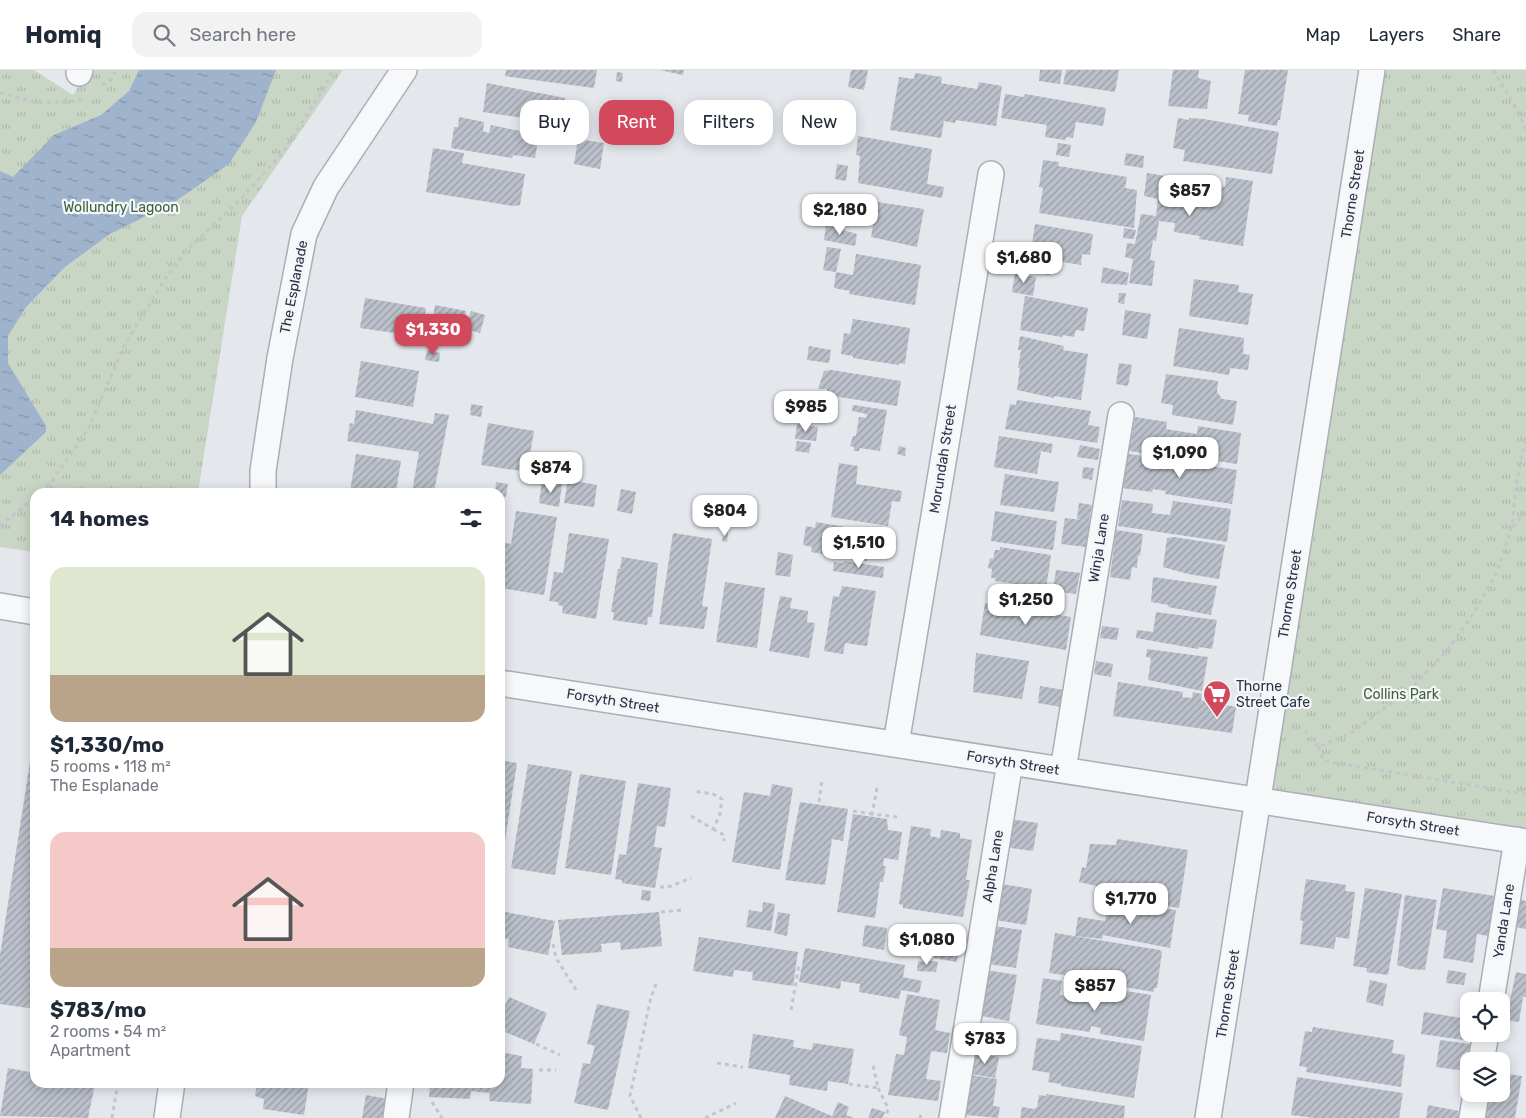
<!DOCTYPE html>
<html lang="en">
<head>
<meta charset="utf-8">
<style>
  :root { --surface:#fff; --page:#f2f2f3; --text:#1f2937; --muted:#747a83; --line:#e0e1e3; --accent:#d1495b }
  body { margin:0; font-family:Rubik,sans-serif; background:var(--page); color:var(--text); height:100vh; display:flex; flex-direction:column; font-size:19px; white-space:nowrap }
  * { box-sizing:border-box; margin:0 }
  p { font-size:16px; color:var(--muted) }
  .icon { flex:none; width:28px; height:28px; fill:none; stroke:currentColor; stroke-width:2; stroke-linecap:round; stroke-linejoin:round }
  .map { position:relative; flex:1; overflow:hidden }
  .sheet { position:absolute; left:30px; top:418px; width:475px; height:600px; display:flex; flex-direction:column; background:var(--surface); border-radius:15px; box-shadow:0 2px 12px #0003 }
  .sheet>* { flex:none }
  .guide { position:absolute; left:520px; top:30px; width:475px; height:45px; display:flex; gap:10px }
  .controls { position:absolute; left:1460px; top:922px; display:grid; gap:10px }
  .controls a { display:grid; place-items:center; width:50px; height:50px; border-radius:10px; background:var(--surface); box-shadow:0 2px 12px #0003; font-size:25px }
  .price { position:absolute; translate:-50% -42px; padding:0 11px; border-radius:10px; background:#fff; color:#222; font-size:16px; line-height:32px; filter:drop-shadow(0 1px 2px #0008) }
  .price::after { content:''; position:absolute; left:50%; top:30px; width:15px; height:11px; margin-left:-8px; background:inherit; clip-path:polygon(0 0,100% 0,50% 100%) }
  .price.on { background:var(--accent); color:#fff }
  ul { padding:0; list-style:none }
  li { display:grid; align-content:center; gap:10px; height:265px; padding:0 20px }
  li span { display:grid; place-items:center; height:155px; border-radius:15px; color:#555 }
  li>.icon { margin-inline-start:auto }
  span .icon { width:90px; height:90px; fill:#fffc; stroke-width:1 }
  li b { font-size:21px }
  h2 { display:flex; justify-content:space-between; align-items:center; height:60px; padding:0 20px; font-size:21px }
  .tag { padding:0 18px; border-radius:15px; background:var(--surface); box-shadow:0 2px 12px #0003; font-size:18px; line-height:45px }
  .tag.on { background:var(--accent); color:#fff }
  header { display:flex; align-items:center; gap:30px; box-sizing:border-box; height:70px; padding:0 25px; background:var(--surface); border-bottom:1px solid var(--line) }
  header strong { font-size:24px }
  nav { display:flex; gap:28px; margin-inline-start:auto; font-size:18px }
  .search { width:350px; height:45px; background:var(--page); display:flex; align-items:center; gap:12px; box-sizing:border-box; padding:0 18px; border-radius:15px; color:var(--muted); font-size:19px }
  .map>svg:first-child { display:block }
  .park { fill:url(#park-tufts) }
  .water { fill:url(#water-ripples) }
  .building { fill:url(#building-hatch) }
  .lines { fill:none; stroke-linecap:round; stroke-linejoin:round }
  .minor-casing { stroke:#a9aeb7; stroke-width:28 }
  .path { stroke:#c2c5cb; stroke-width:3; stroke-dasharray:4 4; stroke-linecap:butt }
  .minor { stroke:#f7f8fa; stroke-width:25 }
  .labels { text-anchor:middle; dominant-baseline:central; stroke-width:4.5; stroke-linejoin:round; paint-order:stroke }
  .street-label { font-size:14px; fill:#2b3445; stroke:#f4f6f9 }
  .park-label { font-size:14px; fill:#3f6138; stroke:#f4f6f9 }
  .poi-label { font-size:14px; fill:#2b3445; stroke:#f4f6f9; text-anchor:start }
</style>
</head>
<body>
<header>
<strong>Homiq</strong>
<div class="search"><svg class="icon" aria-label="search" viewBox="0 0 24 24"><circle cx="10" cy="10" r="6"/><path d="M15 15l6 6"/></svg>Search here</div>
<nav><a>Map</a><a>Layers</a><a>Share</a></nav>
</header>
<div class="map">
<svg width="1526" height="1048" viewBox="0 0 1526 1048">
  <defs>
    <pattern id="park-tufts" width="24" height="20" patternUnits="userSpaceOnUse" patternTransform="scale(1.25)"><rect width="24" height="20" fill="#c9d6c5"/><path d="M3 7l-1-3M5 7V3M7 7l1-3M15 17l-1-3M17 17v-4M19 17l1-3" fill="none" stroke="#adb8ab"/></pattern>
    <pattern id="water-ripples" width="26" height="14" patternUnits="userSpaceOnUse" patternTransform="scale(1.25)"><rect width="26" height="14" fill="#9fb4cc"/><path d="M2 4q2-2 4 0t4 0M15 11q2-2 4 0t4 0" fill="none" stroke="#8293a7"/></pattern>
    <pattern id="building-hatch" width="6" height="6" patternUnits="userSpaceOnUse" patternTransform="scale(1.25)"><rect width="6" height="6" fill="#bbc0ca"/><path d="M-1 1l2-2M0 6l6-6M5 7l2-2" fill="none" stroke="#989da6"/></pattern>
  </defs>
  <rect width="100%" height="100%" fill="#e4e7ec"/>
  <path class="park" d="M0 0H34L73 25 88 0H343L242 146 198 422H35V482L0 477Z
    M1372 0H1526V772L1258 731Z"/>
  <path class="water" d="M139 0H276L256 52 229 94 176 131 110 164 65 197 26 237 8 266V293L46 356V362L0 405V101L13 107 54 65 101 45 129 21Z"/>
  <path class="building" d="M506 0H597L594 18 505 6Z
    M660 0H684L683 5Z
    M851 0H868L864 20 848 17Z
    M1040 0H1062L1060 14 1039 11Z
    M1066 0H1119L1115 22 1063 14Z
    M1173 0H1199L1198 8 1211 11 1207 39 1168 36Z
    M1245 0H1288L1280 50H1278L1277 56 1248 51 1249 45 1238 44Z
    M617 2 623 3 622 12 616 11Z
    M915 3 942 7 941 13 977 19 979 12 1002 16 996 56 956 50 955 53 944 51 941 68 890 60 899 7 914 9Z
    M487 13 565 28 564 37 547 34 545 49 538 48V50L483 42Z
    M1005 24 1024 27 1025 24 1106 38 1103 56 1076 52 1073 68 1066 67 1065 70 1045 67 1047 55 1001 48Z
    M553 46 570 48 567 68 550 65Z
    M459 47 484 52 483 61 489 63 491 55 539 65 535 88 513 85 512 88 451 78 454 57H458Z
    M1178 48 1189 50V48L1204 49 1279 62 1272 104 1183 91 1185 80 1173 78Z
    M858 66 932 79 927 114 944 117 942 128 858 113 860 86 856 85Z
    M578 69 604 73 600 99 574 94Z
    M1058 73 1071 75 1069 87 1056 85Z
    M433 78 464 83 462 93 525 104 520 135 513 136 426 122Z
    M1126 83 1144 86 1143 98 1124 95Z
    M1043 90 1059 92 1058 96 1127 107 1125 118 1137 120 1134 158 1039 143 1043 118 1039 117Z
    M837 94 848 96 846 111 835 109Z
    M1147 103 1165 106 1164 108 1225 117 1226 107 1253 111 1243 176 1199 169 1200 166 1174 162 1175 153 1159 151 1156 171 1153 170 1150 190 1155 191 1152 216 1129 213 1133 189 1125 187 1127 173 1135 174 1141 144 1156 146 1158 129 1144 126Z
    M877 132 924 139 917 177 871 167Z
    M1035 154 1093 164 1090 185 1082 184 1081 195 1051 190 1049 205 1028 201Z
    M826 155 857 164 855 176 824 170Z
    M1124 158 1136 160 1134 169 1123 168Z
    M827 177 841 179 836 202 853 205 856 184 921 195 915 235 849 224 850 221 834 218 836 202 823 200Z
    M1103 197 1129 203 1127 215 1101 213Z
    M1015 203 1036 207 1033 226 1012 222Z
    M1194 209 1239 215 1238 222 1253 224 1248 255 1189 246Z
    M1119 223H1126L1124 234 1118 233Z
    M1025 226 1088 238 1084 261 1076 260 1074 267 1063 265 1062 267 1020 260Z
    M365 228 426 238 421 267 360 258Z
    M435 235 466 241 463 253 433 247Z
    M1125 240 1151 244 1147 269 1122 265Z
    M471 241 485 245 480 263 466 259Z
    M853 249 910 258 905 294 899 293V295L853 288V286L841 284 844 263 850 264Z
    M1179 258 1244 268 1243 284 1250 285 1248 300 1230 298 1229 305 1173 296Z
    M1020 266 1064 276 1063 280 1088 284 1081 330 1054 326V328L1017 320 1020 298H1018L1021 280H1018Z
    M809 276 831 280 829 293 807 290Z
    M427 280 440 283 439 292 425 290Z
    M361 291 419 301 413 337 355 327Z
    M1119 293 1132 295 1128 316 1116 314Z
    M831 300 901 311 897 336 827 325V319H818L824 301Z
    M1166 304 1218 311 1217 322 1222 329 1237 331 1233 355 1172 345 1173 335 1161 333Z
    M803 322 824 324V353H816V349L800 347Z
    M1017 330 1091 341 1088 355 1100 357 1097 373 1005 359 1010 334 1016 335Z
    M471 334 483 336 481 347 470 345Z
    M853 335 887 340 880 381 860 378 859 381H854V377L850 376 853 366H856L859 347 866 348 867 344 852 341Z
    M356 340 433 354 435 343 449 345 434 422H412L419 382 347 371 350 353 354 354Z
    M1135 347 1167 352 1166 359 1197 364 1198 356 1241 363 1237 394 1159 382V385L1129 381Z
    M488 353 534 361 527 402 481 395Z
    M797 354 818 357 816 371 795 369Z
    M999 366 1053 374 1051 383 1041 381 1037 404 994 397Z
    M797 371 811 373 809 383 795 381Z
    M1080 375 1100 379 1098 390 1077 387Z
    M899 376 906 378 905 386 897 384Z
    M356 384 401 391 396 422H350Z
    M1129 384 1237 400 1232 434 1165 424 1166 421 1153 419 1152 422 1122 418 1126 387Z
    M839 393 858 396 856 414 902 421 900 432 892 431 888 456 831 447Z
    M1083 397 1094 398 1092 410 1082 408Z
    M1005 404 1059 412 1054 442 1000 435Z
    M568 410 597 415 594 437 564 433Z
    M542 411 562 414 559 437 539 433Z
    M496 412 508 414 506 427 500 426V422H495Z
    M621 419 636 422 632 444 617 441Z
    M1122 430 1153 434 1152 443 1170 445 1173 431 1231 439 1227 472 1118 456Z
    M1079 433 1092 435 1089 451 1077 449Z
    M516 441 557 447 544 525 500 518V462L504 463 503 472 511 474Z
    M995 441 1057 451 1053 480 991 471Z
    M1065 448 1090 451 1086 477 1061 474Z
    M816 452 880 463 876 489 867 488V491L811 482 812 477 803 475 806 456 815 458Z
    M1116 460 1143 464 1140 486 1138 485 1137 498 1132 497 1130 510 1110 507Z
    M724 461 728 462 727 472 722 471Z
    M569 463 609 469 596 549 562 543 563 536 558 535V532L549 531 554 502 563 503Z
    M673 463 712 469 702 536 708 537 704 559 659 554Z
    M1174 467 1225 475 1219 509 1188 504 1163 497 1167 468Z
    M1000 477 1051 485 1046 519 995 511V508H991L992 499 988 498 990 488 993 489 995 480H1000Z
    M778 482 793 485 790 507 775 505Z
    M622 487 658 493 652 547H648L647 555 613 550 614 542H611L618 499H620Z
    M844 491 884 497 883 508 833 501 834 492 843 493Z
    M1056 500 1080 503 1076 524 1053 521Z
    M1153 507 1217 516 1211 545 1168 537 1169 535 1151 532Z
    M725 512 765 518 757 578 716 572Z
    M842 516 876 521 867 576 845 573 843 584 824 581 833 526 839 527Z
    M780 526 792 528 790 538 808 541 807 552 815 553 809 588 769 581Z
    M985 533 1071 547 1066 580 980 565Z
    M1156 542 1217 550 1212 579 1199 577 1198 579 1136 568 1137 560 1153 562Z
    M1102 556 1119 558 1117 570 1100 568Z
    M1147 579 1208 587 1202 621 1148 610 1151 588 1146 587Z
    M976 583 1029 591 1022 629 973 622Z
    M1096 591 1113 594 1111 607 1094 604Z
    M1118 612 1183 622 1182 627 1192 628 1193 622 1202 624 1201 630 1236 637 1232 663 1113 646Z
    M1040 616 1064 620 1061 637 1038 633Z
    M34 666H35V939L0 934V885Z
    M500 690 517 693 504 777 500 776Z
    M528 694 572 701 555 805 511 798Z
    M580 704 626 711 611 805 565 798Z
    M638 713 671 718 665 757 657 756 654 777 662 778 655 818 622 813V810L615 809 619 784 626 785Z
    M772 714 793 718 780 800 732 792 744 722 770 726Z
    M800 732 848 739 843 771 832 769 825 815 785 810Z
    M853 744 887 749 888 760 902 762 898 790 884 788 883 796H886L883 812H880L875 848 837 842Z
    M1008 749 1038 753 1033 781 1003 777Z
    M911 756 931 759 930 766 940 768 941 760 960 763V768L972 770 966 810H970L963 847 903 838V835L899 834Z
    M1117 769 1188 780 1179 838 1108 827 1109 819 1079 812 1082 797 1086 798 1090 774 1116 775Z
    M1306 809 1346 815 1345 821 1355 822 1349 869 1336 867 1334 879 1300 874 1303 851 1300 850Z
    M1002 814 1032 819 1026 855 996 850Z
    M1365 818 1402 824 1388 905 1366 902 1367 898 1353 896Z
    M1443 818 1495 826 1488 866 1477 864 1473 893 1443 888 1447 861 1436 859Z
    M642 820 651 821 650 831 641 830Z
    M1405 825 1437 830 1425 900 1410 899 1397 895Z
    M1521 830 1526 831V859L1516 857Z
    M763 832 775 834 771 861 746 857 749 840 762 842Z
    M1108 832 1176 840 1170 878 1103 865 1102 869 1075 866 1078 847 1105 851Z
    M500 841 555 851 548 885 508 877 509 869 500 868Z
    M659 842 662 876 621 880 620 872 601 874 602 882 562 885 558 850Z
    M778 842 790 844 787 866 774 863Z
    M865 855 887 858 884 880 862 876Z
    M995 856 1022 860 1016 898 989 894Z
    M1055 863 1160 880 1162 882 1157 918H1154V922L1064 907V905L1049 903Z
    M938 866 960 870 957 892 934 888Z
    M699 867 798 882 793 916 752 910 753 902 734 900 733 907 693 901Z
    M805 878 905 895 903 907 922 911 919 923 901 920 899 929 859 922 860 914 841 911 840 919 799 912Z
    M927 890 938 892 936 902 917 901 918 891 927 892Z
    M987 900 1017 905 1009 951 981 946Z
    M1448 900 1466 903 1464 915 1446 913Z
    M1516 902 1526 904V927H1523L1519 952 1506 950Z
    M1043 908 1062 911 1060 925 1092 931 1093 928 1105 931 1107 918 1151 925 1144 971 1100 964 1101 958 1091 956 1090 962 1036 954Z
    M1370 910 1387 914 1383 936 1366 932Z
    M907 924 940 930 935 960 950 963 947 983 931 981 926 1009 941 1011 938 1031 888 1025 896 984 904 985 907 967 899 965Z
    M509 927 547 943 534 974 500 960V931L506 934Z
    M597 934 630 941 608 1040 574 1033 583 993 590 994 595 976 587 974Z
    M1424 942 1468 949 1464 970 1421 964Z
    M1313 957 1394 970 1392 983 1405 985 1401 1017 1306 1002 1307 997 1299 996 1305 961 1312 962Z
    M1061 963 1142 976 1134 1028 1061 1016V1014L1048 1012 1050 1003 1032 1000 1037 968 1060 971Z
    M753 964 794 970 793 977 812 980 813 973 854 979 848 1014 828 1011 827 1021 789 1015 790 1005 748 998Z
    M1440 970 1470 974 1466 1001 1436 997Z
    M500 982 522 986 521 998 533 999 531 1034 489 1031 490 1023 471 1021 470 1029 429 1027 430 1012H500Z
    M974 983 999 987 995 1008 971 1004Z
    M8 998 35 1003V1012L95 1014 88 1048 0 1046Z
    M1501 1003 1522 1006 1515 1048H1484L1488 1024H1501Z
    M970 1005 997 1009 993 1036 1000 1037 998 1048 966 1045Z
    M1297 1007 1403 1023 1399 1048H1314L1291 1045Z
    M257 1012H309L304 1045 263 1039 264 1029 255 1026Z
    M1046 1024 1125 1036 1124 1048H1020L1022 1037 1034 1039 1037 1037 1039 1025 1046 1026Z
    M366 1025 388 1029 384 1048H362Z
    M785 1026 832 1046 838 1032 849 1037 846 1045 854 1048H775Z
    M1428 1035 1459 1041 1458 1048H1426Z
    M872 1038 885 1042 882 1048H868Z"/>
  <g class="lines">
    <g class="minor-casing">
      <path id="minor" d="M79 3 80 0
        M263 422V401L280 288 304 164 326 117 404 0
        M0 536 35 542
        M500 613 1526 772
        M896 674 991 104
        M1063 700 1121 345
        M1491 931 1517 770
        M1481 991 1486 964
        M167 1048 172 1012
        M396 1048 401 1012
        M952 1048 1010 692
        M1208 1048 1372 0
        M1472 1048 1476 1024"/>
    </g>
    <path class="path" d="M1493 0 1519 43 1526 61
      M102 15 111 10 116 0
      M0 23 37 33 78 31 82 28
      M40 422 52 411 88 359 125 274 165 209 188 179 240 130 284 81 326 15 332 0
      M0 456 35 427
      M1513 457 1526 439
      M1305 661 1318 677 1353 662 1412 617 1446 582 1473 544 1497 502 1512 457 1516 416 1526 366
      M1318 677 1324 691 1526 724
      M877 718 872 744 897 747
      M819 732 822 710
      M853 741 872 744
      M691 746 713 759 720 744 722 729 713 724 693 721
      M713 759 724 765V771
      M660 817H668L691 808
      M661 842 684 840
      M553 874 556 888 578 923
      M791 940 799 895
      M536 974 560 985
      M717 993 743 997
      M539 1000H556
      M849 1014 878 1018 873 995
      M878 1018 888 1038 886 1048
      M432 1032 442 1048
      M112 1048 118 1012
      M641 1048 630 1026 651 927 656 914
      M705 1048 736 1033
      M920 1048 921 1045"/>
    <use href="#minor" class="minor"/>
  </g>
  <defs>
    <g id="supermarket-pin" transform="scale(1.4375)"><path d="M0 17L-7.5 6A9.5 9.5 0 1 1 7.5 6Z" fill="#d1495b" stroke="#f4f6f9"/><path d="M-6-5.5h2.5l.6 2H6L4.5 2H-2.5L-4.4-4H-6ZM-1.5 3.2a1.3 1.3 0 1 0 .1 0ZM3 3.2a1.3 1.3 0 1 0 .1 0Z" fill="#fff"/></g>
  </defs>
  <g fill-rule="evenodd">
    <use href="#supermarket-pin" x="1217" y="624"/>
  </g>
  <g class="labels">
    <g class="street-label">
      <text transform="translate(1353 124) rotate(-81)">Thorne Street</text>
      <text transform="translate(294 217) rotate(-79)">The Esplanade</text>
      <text transform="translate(943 389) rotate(-81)">Morundah Street</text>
      <text transform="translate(1099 478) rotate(-81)">Winja Lane</text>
      <text transform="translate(1290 524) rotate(-81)">Thorne Street</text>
      <text transform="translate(613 631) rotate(9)">Forsyth Street</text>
      <text transform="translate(1013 693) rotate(9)">Forsyth Street</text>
      <text transform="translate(1413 754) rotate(9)">Forsyth Street</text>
      <text transform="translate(993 796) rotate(-81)">Alpha Lane</text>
      <text transform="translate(1504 851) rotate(-81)">Yanda Lane</text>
      <text transform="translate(1228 924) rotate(-81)">Thorne Street</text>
    </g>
    <g class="park-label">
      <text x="121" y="137">Wollundry Lagoon</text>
      <text x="1401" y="624">Collins Park</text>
    </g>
    <g class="poi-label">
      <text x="1236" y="616">Thorne<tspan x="1236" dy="16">Street Cafe</tspan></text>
    </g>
  </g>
</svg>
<div class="controls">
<a><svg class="icon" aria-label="locate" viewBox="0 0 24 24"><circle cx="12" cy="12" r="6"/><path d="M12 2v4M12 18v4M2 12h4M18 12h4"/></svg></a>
<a><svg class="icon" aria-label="layers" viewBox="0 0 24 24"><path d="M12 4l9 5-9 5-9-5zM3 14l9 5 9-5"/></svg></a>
</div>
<b class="price" style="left:1190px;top:147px">$857</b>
<b class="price" style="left:840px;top:166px">$2,180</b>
<b class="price" style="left:1024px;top:214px">$1,680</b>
<b class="price on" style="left:433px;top:286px">$1,330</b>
<b class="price" style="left:806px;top:363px">$985</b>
<b class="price" style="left:1180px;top:409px">$1,090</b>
<b class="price" style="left:551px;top:424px">$874</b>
<b class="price" style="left:725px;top:467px">$804</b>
<b class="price" style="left:859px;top:499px">$1,510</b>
<b class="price" style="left:1026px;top:556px">$1,250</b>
<b class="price" style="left:1131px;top:855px">$1,770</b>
<b class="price" style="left:927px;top:896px">$1,080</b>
<b class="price" style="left:1095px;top:942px">$857</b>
<b class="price" style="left:985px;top:995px">$783</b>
<div class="guide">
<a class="tag">Buy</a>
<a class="tag on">Rent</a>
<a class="tag">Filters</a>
<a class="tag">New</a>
</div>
<section class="sheet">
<h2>14 homes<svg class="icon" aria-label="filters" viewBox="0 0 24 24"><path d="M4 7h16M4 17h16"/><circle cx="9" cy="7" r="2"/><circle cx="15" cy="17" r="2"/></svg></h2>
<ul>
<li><span style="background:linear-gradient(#dfe7d0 70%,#b9a48a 0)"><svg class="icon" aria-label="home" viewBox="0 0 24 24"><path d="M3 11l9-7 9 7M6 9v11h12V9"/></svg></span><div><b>$1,330/mo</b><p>5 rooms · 118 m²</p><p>The Esplanade</p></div></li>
<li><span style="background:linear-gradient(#f6c9c9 75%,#b9a48a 0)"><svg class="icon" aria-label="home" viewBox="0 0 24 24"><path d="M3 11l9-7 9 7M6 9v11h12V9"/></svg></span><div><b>$783/mo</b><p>2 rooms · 54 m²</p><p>Apartment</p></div></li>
</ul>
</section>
</div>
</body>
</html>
